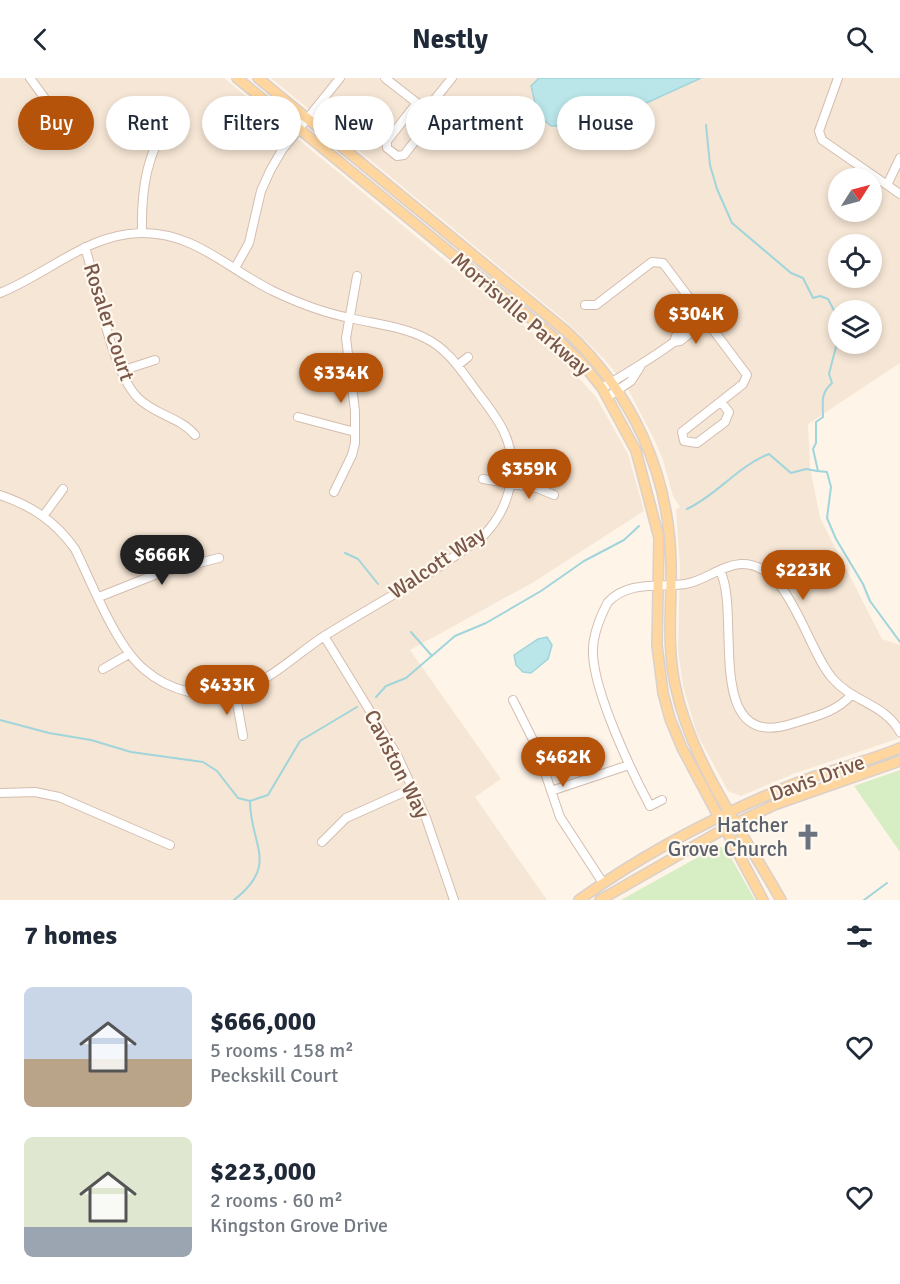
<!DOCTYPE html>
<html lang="en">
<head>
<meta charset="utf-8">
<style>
  :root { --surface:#fff; --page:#f6f6f7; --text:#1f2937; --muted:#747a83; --accent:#b45309 }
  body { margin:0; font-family:Signika,sans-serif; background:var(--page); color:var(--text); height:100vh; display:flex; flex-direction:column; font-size:22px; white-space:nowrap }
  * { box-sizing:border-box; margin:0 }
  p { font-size:20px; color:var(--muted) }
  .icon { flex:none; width:33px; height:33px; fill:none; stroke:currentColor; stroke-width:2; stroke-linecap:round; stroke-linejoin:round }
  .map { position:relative; height:822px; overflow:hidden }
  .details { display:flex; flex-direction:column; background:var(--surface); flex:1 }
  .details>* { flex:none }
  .banner { position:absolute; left:18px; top:18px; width:864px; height:54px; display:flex; gap:12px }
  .needle { width:39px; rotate:54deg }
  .tools { position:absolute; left:828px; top:90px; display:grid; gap:12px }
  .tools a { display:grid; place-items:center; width:54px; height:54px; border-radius:50%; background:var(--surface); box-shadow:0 3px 9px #0003; font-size:30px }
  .price { position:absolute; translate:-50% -51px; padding:0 14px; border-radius:21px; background:var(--accent); color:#fff; font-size:20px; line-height:39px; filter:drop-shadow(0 2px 3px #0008) }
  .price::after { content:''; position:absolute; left:50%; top:36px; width:18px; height:14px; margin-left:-9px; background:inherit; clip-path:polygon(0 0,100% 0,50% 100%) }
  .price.current { background:#222; color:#fff }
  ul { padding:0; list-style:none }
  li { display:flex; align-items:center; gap:18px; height:150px; padding:0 24px }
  li span { display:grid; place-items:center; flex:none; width:168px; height:120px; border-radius:9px; color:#555 }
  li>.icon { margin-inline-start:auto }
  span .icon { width:72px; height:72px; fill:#fffc; stroke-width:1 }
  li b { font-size:26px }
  h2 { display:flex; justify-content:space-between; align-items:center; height:72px; padding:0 24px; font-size:26px }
  .chip { padding:0 21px; border-radius:27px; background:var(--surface); box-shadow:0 3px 9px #0003; font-size:21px; line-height:54px }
  .chip.current { background:var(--accent); color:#fff }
  header { display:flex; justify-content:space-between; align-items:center; height:78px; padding:0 24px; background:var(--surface); font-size:27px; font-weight:800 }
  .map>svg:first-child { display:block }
  .residential { fill:#f6e6d5; fill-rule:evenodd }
  .green { fill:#d7edc4 }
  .water { fill:#bae5e9; stroke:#a0d5dc; stroke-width:1.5 }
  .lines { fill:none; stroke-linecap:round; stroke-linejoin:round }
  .stream { stroke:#a0d5dc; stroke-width:2 }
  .minor-casing { stroke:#d4bdaf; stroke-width:10 }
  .major-casing { stroke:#dad0cc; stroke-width:12 }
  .minor { stroke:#fff; stroke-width:8 }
  .major { stroke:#ffd69d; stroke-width:9 }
  .labels { text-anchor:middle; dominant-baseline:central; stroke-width:4.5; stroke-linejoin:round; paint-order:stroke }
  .street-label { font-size:21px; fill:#7a5849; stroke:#fff8ef }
  .worship-label { font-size:21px; fill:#5b616d; stroke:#fff8ef; text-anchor:end }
</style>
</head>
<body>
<header><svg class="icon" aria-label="back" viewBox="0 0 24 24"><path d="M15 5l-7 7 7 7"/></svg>Nestly<svg class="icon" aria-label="search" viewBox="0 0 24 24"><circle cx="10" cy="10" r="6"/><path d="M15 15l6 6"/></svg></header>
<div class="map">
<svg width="900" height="822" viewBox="0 0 900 822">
  <rect width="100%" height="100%" fill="#fef4e8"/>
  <path class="residential" d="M0 0H224L551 270 596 319 628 376 644 433 532 505 410 572 501 701 475 719 547 822H0Z
    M271 0H900V285L808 346 810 390 820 440 882 561 900 567V660L793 696 741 718 728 713 697 656 683 608 678 571 680 488 676 432 680 429 673 418 663 382 654 361 627 309 605 282 570 247ZM838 100H872V134H838ZM838 166H872V200H838ZM838 232H872V266H838Z"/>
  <path class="green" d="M900 692V774L854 708Z
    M718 768 726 771 755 822H621Z"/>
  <path class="water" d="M539 0H701L598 47 578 48H551L538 37 531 8Z
    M547 559 552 567 548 581 531 595 523 594 516 587 514 577 538 561Z"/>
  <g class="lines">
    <path class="stream" d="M706 47 710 87 717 111 732 145 791 195 803 200 813 220 820 218 828 221 838 240
      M838 261 829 296 832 305C820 316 823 324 823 339L816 344V365L813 371 818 393 827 394 831 409 827 440 836 461 863 506 870 523 900 564
      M687 431C717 417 738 388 769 376L791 395 806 391 817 393
      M345 475 358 481 378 506
      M411 554 432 578
      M376 619 386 608 406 600 455 558 486 545 541 513 584 483 624 462 639 448
      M0 642 49 655 91 662 131 674 203 684 217 693 238 720 250 723 268 717 300 663 357 629
      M234 822C280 786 250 767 250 723
      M864 822 887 805"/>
    <g class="minor-casing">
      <path id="minor" d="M30 0 46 22
        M385 0 426 32 432 41 404 77 397 78 387 70V63L416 26
        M838 0 819 53 822 62 900 116
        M426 32 452 0
        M887 107 900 80
        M142 155C141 113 146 73 173 39
        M85 169C97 207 111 293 138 320 155 337 180 339 195 357
        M235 190 249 165 261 113 270 93 282 72 340 0
        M0 215C48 196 87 156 141 155 194 154 228 191 273 213 296 224 325 235 350 240 375 246 401 248 425 260 446 270 459 289 472 307 483 322 495 336 503 352 521 388 510 430 484 457 435 495 379 524 326 557 297 575 269 605 234 614 205 622 168 612 145 592 116 569 92 505 75 471 55 443 32 428 0 417
        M585 227H596L652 184 663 185 747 297 743 306 682 354 684 363 697 365 725 344 729 334 721 324
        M674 264 676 258 703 236
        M458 287 468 279
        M121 293 155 282
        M602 310C627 295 651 281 674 264L680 263 707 242
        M612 316 631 303 640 289
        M298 339 355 354
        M483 401 537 410 554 417
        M334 414 352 377 355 365V333L346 260 357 198
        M44 437 63 411
        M720 493C742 534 702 674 791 646 812 639 836 635 851 617
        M99 519 162 494 219 480
        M324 558 397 677 426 740 454 822
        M103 591 129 576
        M235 614 243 658
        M513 622 536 668 560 739 603 805
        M551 713 629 687
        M0 715 35 714 59 719 170 767
        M662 722 650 728C631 693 595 616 593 577 592 560 600 539 608 524 630 502 658 510 685 506 705 503 721 487 741 486 790 484 806 571 833 601 853 624 885 626 900 654
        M322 764 346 740 413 710"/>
    </g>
    <g class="major-casing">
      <path id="major" d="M237 0 562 266 582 285 602 310 636 373 659 460 657 567 663 615 670 641 682 670 763 822
        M258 0 567 254C632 315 669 394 671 484 672 527 666 568 676 611 692 685 744 756 781 822
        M579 822C646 774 719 736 796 705 830 692 866 684 900 670
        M600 822 724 751 774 727 900 683"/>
    </g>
    <use href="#minor" class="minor"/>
    <use href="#major" class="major"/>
  </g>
  <defs>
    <g id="church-bare" transform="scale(2.07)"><path d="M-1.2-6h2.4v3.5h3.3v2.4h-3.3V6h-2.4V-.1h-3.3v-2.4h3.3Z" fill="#6b7280" stroke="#fff8ef" stroke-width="2.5" paint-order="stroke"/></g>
  </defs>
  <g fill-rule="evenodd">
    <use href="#church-bare" x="808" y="759"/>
  </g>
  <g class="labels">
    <g class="street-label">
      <text transform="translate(521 236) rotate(41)">Morrisville Parkway</text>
      <text transform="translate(109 244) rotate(72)">Rosaler Court</text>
      <text transform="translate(437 485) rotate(-34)">Walcott Way</text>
      <text transform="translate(397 686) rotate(63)">Caviston Way</text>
      <text transform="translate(817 700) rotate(-20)">Davis Drive</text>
    </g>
    <g class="worship-label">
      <text x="788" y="747">Hatcher<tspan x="788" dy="24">Grove Church</tspan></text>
    </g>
  </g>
</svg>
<div class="tools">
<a><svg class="needle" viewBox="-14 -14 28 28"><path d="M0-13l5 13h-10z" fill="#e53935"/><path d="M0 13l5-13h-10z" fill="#747a83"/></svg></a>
<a><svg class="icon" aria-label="locate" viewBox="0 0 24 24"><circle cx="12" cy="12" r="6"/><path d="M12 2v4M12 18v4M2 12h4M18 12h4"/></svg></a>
<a><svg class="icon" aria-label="layers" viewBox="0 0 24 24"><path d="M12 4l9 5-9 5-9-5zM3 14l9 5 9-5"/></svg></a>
</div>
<b class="price" style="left:696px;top:267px">$304K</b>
<b class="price" style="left:341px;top:326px">$334K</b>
<b class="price" style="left:529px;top:422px">$359K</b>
<b class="price current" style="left:162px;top:508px">$666K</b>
<b class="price" style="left:803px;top:523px">$223K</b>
<b class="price" style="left:227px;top:638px">$433K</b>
<b class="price" style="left:563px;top:710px">$462K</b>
<div class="banner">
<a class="chip current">Buy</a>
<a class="chip">Rent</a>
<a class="chip">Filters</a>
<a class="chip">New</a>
<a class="chip">Apartment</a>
<a class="chip">House</a>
</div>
</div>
<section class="details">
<h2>7 homes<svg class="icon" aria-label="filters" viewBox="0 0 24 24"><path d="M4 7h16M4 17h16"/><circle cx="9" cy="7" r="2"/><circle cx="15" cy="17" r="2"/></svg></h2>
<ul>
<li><span style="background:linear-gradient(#c9d6e8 60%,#b9a48a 0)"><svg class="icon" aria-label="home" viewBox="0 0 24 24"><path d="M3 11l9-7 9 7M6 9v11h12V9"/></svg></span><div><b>$666,000</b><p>5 rooms · 158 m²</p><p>Peckskill Court</p></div><svg class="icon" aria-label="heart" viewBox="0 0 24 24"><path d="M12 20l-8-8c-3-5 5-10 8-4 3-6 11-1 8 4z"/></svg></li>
<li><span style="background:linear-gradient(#dfe7d0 75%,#9aa5b1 0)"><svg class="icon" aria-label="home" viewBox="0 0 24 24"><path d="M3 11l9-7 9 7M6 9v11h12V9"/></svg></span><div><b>$223,000</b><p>2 rooms · 60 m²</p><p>Kingston Grove Drive</p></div><svg class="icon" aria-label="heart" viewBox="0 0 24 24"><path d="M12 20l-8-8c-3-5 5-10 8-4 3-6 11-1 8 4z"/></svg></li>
</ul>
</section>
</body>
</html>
